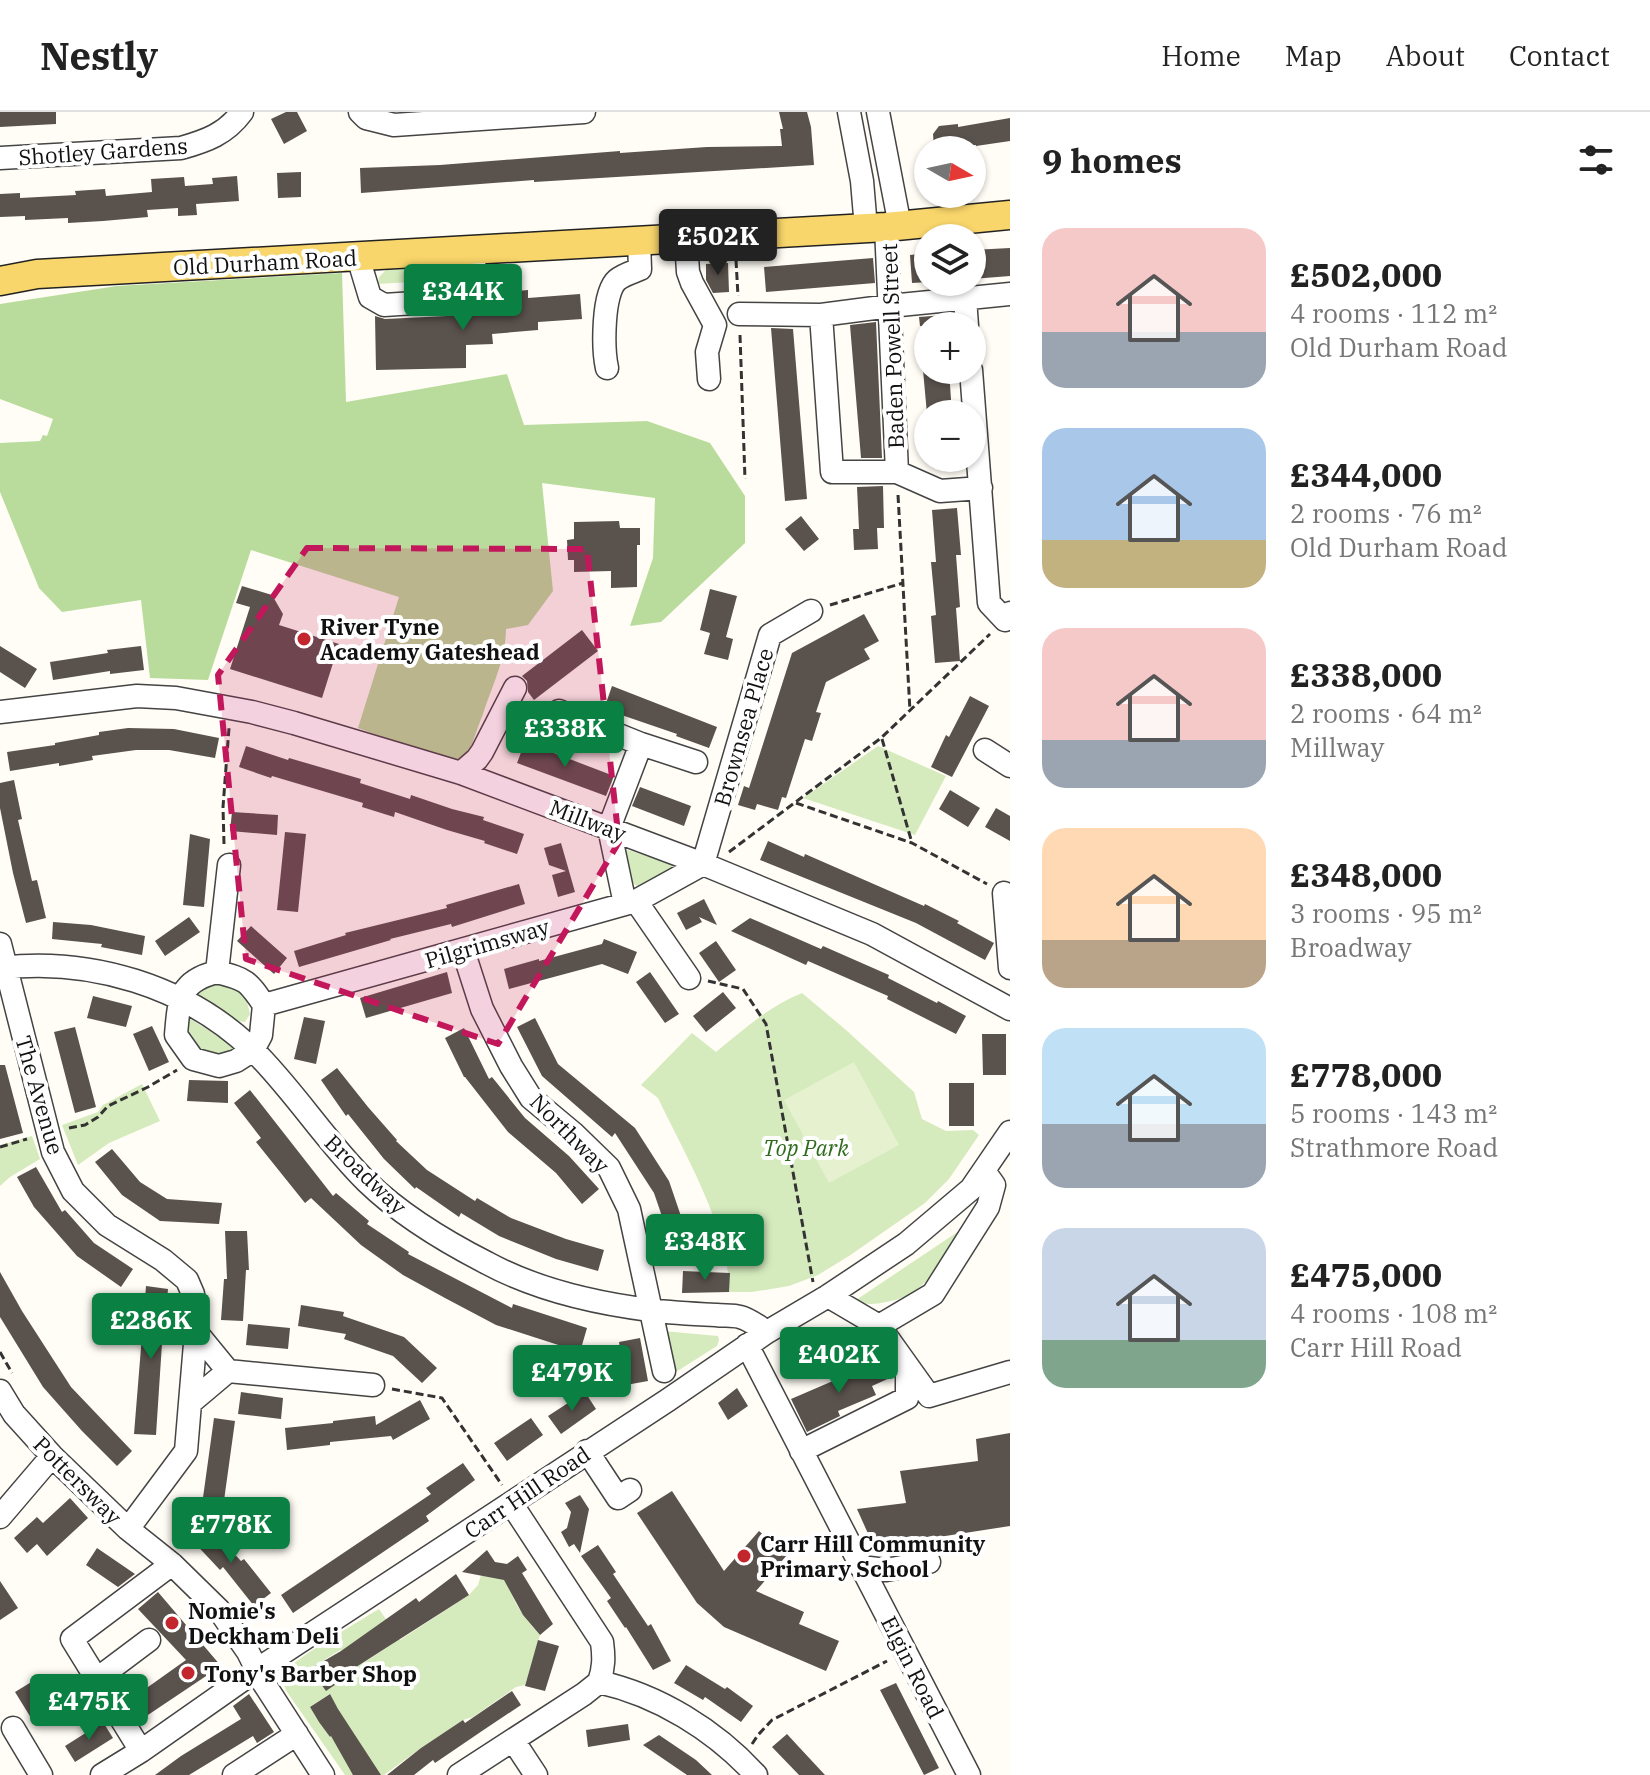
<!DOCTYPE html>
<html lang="en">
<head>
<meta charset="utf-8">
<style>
  :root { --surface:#fff; --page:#f2f2f2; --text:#222; --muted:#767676; --line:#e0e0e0; --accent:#0b8043 }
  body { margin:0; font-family:"IBM Plex Serif",serif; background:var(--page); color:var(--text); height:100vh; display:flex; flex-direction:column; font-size:30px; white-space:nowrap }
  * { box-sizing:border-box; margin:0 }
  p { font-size:26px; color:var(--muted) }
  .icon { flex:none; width:44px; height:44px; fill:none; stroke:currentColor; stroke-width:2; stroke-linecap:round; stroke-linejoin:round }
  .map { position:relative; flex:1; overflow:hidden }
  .sheet { display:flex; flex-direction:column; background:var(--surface); width:640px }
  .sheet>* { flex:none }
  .needle { width:52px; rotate:99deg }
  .buttons { position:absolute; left:914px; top:24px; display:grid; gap:16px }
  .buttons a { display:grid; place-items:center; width:72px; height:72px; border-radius:50%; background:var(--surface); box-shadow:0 2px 6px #0004; font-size:40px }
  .price { position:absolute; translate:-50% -68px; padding:0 18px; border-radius:8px; background:var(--accent); color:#fff; font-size:26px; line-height:52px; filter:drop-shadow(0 2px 4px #0008) }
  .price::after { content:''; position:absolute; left:50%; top:48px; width:24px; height:18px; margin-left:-12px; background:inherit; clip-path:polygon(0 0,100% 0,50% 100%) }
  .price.current { background:#222; color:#fff }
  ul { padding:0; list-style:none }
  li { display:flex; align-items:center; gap:24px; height:200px; padding:0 32px }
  li span { display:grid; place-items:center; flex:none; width:224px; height:160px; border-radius:24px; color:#555 }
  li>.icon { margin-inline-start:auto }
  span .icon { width:96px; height:96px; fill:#fffc; stroke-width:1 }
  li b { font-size:34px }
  h2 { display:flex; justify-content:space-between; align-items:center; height:96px; padding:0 32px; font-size:34px }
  header { display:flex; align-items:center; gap:48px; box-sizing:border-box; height:112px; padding:0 40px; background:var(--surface); border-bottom:2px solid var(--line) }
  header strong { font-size:38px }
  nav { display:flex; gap:44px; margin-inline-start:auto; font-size:28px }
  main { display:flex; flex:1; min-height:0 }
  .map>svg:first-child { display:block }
  .green { fill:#d5ebbd; fill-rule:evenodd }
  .forest { fill:#b9dc9c }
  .pitch { fill:#e6f2cf }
  .building { fill:#5a524d }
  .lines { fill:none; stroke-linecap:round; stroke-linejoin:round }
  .minor-casing { stroke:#444; stroke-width:25 }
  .major-casing { stroke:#222; stroke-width:31 }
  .path { stroke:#333; stroke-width:3; stroke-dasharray:8 4; stroke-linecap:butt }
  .minor { stroke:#fff; stroke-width:22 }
  .major { stroke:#f9d66b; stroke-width:28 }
  .marked { fill:#c2185b; fill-opacity:0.2; stroke:#c2185b; stroke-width:6; stroke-dasharray:16 10; stroke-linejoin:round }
  .poi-dot { fill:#c4262e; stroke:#fff; stroke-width:3 }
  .labels { text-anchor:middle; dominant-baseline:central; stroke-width:8; stroke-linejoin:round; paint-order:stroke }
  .street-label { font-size:22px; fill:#111; stroke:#fff }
  .poi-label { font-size:22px; font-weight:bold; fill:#111; stroke:#fff; text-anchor:start }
  .park-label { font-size:22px; font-style:italic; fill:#2f6b1f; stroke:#fff }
</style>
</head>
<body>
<header>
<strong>Nestly</strong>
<nav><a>Home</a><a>Map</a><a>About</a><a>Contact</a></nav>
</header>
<main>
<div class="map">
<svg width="1010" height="1663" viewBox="0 0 1010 1663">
  <rect width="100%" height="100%" fill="#fffdf5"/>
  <path class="green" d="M445 152 458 167 378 172 379 165 388 156Z
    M878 634 946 664 915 723 803 686Z
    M618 735 676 753 675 759 646 773 637 774 628 767Z
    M213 870 231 873 245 882 250 902 245 910 236 909 194 882Z
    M802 881 846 918 914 980 922 1007 946 1019 973 1018 979 1023 949 1067 925 1091 849 1144 818 1163 789 1174 752 1180H729C730 1118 685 1043 658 986L641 973 692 921 716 940C743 918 769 894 802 881Z
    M181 901 223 927 234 937 225 949 192 941Z
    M142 972 160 1009 109 1031 78 1053 62 1013 98 1000 103 993Z
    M32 1024 40 1047 10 1065 0 1074V1033Z
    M959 1119C939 1151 927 1184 886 1190 875 1192 866 1194 856 1188Z
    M663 1219 718 1224 719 1228 717 1234 671 1263Z
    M481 1463 511 1469C508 1488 528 1509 540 1523L525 1573 516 1575 473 1605 463 1608 421 1636 384 1663H345L287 1580C284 1574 282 1568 285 1561 291 1548 363 1507 379 1497L400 1528 469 1483 478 1473ZM380 1512 394 1531 363 1551 350 1533ZM340 1538 355 1559 325 1577 310 1557ZM329 1582 348 1615 330 1625 310 1595Z"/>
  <path class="forest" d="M342 161 346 290 507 262 524 313 647 309 710 331 745 384V431L661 510 630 514 653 446 655 386 542 371 553 479 528 513 506 517C506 547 492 574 483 602 476 619 471 638 462 655L358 616 399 485 251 438 208 568 150 566 141 488 62 500 39 476 0 380V331L40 329 43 323 47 324 53 307 0 287V192L117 174Z"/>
  <path class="pitch" d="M854 950 899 1033 829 1071 784 988Z"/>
  <path class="building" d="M0 0H56V12L0 15Z
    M286 0H297L307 19 284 32 271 7Z
    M779 0H807L811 15 814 53 534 70V68L361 81 360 56 440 53 620 39V41L707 35 782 34 780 17H783Z
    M1010 6V29L976 34V33L934 35 933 22 939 14 958 12V15Z
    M301 60V85L278 86 277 61Z
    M237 64 239 89 196 92 197 103 178 104V96L147 98 148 105 103 109 68 111V106L25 108V104L0 105V82L20 81V86L76 83 75 79 105 77 106 84 152 80 151 67 184 65 185 74 213 72 212 66Z
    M1010 136V164L972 167V138Z
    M928 141V170L912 171 910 143Z
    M873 146 875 171 766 180 764 155Z
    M728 151 729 180 713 181 706 168V152Z
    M528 178V186L580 182 582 207 538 210V218L492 222 493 232 466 233V256L376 258 375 204 385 207 509 201 508 180Z
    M945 203 946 214H920L919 205Z
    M876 210 882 346H861L850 213Z
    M771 216 793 217 807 387 785 389Z
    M923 258H949L952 302H927Z
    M883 374 884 416H877L878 437 854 438 853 417H859L857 375Z
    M957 396 961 443H956L960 495 956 496 960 549 935 551 931 504 936 503 931 450H936L932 398Z
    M801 404 819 427 804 439 785 417Z
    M619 409 620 416H640V433H637V475L611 476V459L574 460V448H568L567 428 574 427V410Z
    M242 474 272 483 283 502 279 513 339 532 322 586 230 557 250 495 236 491Z
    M710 477 737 484 726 525 733 527 728 548 704 542 710 521 700 518Z
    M864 502 879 529 864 537 870 547 826 570 816 600 821 601 812 629 805 627 786 686 782 685 778 698 757 692 755 698 738 693 744 674 749 676 792 541Z
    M582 518 598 539 534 588 528 580 527 569 522 564Z
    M0 534 37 557 25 576 0 560Z
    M141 534 144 558 110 562V559L53 568 50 550 108 541 107 538Z
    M612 574 717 615 709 636 676 624 677 622 604 597Z
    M970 584 989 594 952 665 931 655 946 623 949 625Z
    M128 616 174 617 219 626 215 646 169 638H136L92 644 93 648 59 654V651L10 659 7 640 55 633V631L99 623V620Z
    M525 630 614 664 606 684 517 651Z
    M246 634 288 648 289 646 361 667 360 671 410 687 411 683 452 697 484 705 483 708 524 722 517 742 484 731 485 729 447 718 395 700 394 705 362 695 363 691 272 664 271 666 239 655Z
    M14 668 22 707 18 708 32 769 37 768 46 806 26 811 13 761 0 696V671Z
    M640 675 691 694 684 714 632 694Z
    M950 678 980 696 968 715 939 697Z
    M996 696 1010 704V729L985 715Z
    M232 700 278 703 277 723 230 719Z
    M285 720 306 722 298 800 277 798Z
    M190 722 210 727 204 795 183 793Z
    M768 729 804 745 805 742 924 794 925 792 959 809 957 811 994 831 985 848 916 811 760 748Z
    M561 731 575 780 558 785 552 763 566 759 549 753 544 736Z
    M519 772 525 792 452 815 451 812 390 827 391 828 299 855 294 839 346 823 345 821 447 796 446 793Z
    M704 787 717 813 699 805 702 810 686 818 677 801Z
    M189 805 200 820 165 844 155 829Z
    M750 806 821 837 823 834 889 863 888 866 937 891 938 889 966 904 956 922 887 887 888 884 808 849 806 853 731 819Z
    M53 810 91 813 145 824 142 843 101 835 102 832 52 827Z
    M251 814 287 846 274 862 237 829Z
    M604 827 637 840 628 862 602 852 509 877 504 857 539 847V849L602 832Z
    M716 829 736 858 719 870 699 841Z
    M447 860 452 881 366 906 360 886Z
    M650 860 679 902 665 911 636 870Z
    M723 880 736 896 706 920 693 904Z
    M93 884 132 894 126 915 87 906Z
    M304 905 325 909 316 952 294 947Z
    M535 906 558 952 635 1016 669 1069 684 1113 667 1119 654 1081 615 1021 612 1025 542 964 517 915Z
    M152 914 169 950 149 959 133 922Z
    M75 915 96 995 75 1001 54 920Z
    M464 916 489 967 492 965 525 1006 569 1044 599 1077 582 1092 556 1061 508 1020 465 965H464L445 926Z
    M982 922H1006V963H983Z
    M0 953H5L23 1021 0 1027Z
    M337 956 368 995 397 1028 396 1029 427 1058 475 1089 477 1086 511 1106 566 1127 604 1138 598 1159 556 1147 499 1124 461 1101 459 1105 416 1075 415 1077 384 1047 348 1002 346 1004 321 968Z
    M189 968 228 969V991L187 989Z
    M949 971H974V1014H949Z
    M250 978 333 1084 336 1081 369 1109 367 1112 409 1140 408 1142 512 1196 513 1192 587 1216 580 1240 496 1213 445 1186 403 1163 361 1133 311 1086 305 1091 256 1030 261 1026 234 991Z
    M112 1037 140 1070 167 1087 222 1091 219 1112 160 1109 122 1083 95 1050Z
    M36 1055 62 1100 65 1098 94 1131 133 1157 121 1175 77 1144 34 1095 17 1065Z
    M225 1119H247L249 1158H246L243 1209 221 1208 224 1167H227Z
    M683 1159 730 1161 729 1180 682 1181Z
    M0 1160 22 1199 71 1275 132 1339 117 1354 82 1319 43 1275 0 1205Z
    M146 1174 168 1177 165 1216H163L156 1323 134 1322Z
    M301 1193 344 1200 343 1204 404 1225 437 1256 422 1271 393 1244 344 1227 346 1222 298 1214Z
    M248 1212 290 1216 288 1237 246 1233Z
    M640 1226 648 1269 626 1273 619 1230Z
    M884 1247 892 1265 872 1274 876 1283 838 1299 840 1304 807 1320 791 1287Z
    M737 1276 748 1294 728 1308 718 1291Z
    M241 1280 283 1286 281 1307 238 1302Z
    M585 1280 596 1297 561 1322 548 1304Z
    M420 1288 430 1307 393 1328 391 1324 330 1330V1333L287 1338 285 1316 333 1311V1309L375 1304 376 1313Z
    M214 1306 235 1309 222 1403 201 1400Z
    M531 1306 543 1323 507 1349 494 1331Z
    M1010 1321V1414L874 1435 857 1397 906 1391 900 1359 978 1349 976 1327Z
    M463 1351 475 1368 426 1404 429 1409 293 1501 281 1483 431 1382 426 1376Z
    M672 1379 724 1459 759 1419 787 1443 756 1479 804 1500 799 1512 839 1529 826 1559 724 1515 697 1491 637 1401Z
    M580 1383 589 1397 580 1441 574 1432 569 1435 561 1420 567 1416 571 1400 565 1391Z
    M70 1386 88 1406 47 1444 37 1432 27 1441 14 1426 37 1405 43 1411Z
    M206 1412 241 1449 244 1447 271 1481 254 1494 223 1455 220 1458 190 1426Z
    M598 1433 616 1460 613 1462 648 1514 651 1512 671 1549 653 1558 626 1515 625 1516 607 1489 611 1486 581 1444Z
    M97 1436 135 1462 118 1475 86 1453Z
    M487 1438 495 1450 507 1452 518 1444 527 1458 522 1461 553 1512 540 1523 523 1503 504 1468 462 1460Z
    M456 1462 469 1483 353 1557 355 1559 326 1579 310 1557 341 1539 416 1486 419 1490Z
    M0 1469 18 1496 0 1508Z
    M158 1480 221 1554 139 1609 127 1590 186 1548 138 1497Z
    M538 1528 559 1534 545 1579 525 1574Z
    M686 1553 725 1577 727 1575 753 1594 741 1610 705 1585 703 1588 674 1571Z
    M33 1569 54 1603 36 1614 15 1580Z
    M896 1571 939 1656 924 1663 880 1578Z
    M512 1579 521 1593 482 1619 435 1651 433 1648 414 1663H387L421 1636 463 1608 465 1611Z
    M249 1582 274 1620 257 1631 253 1624 189 1663H155L181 1644 241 1607 233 1594Z
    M330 1582 338 1597 381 1663H353L331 1624 330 1625 319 1610 310 1595Z
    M103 1610 113 1626 75 1650 65 1634Z
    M628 1612 630 1628 588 1635 586 1618Z
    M787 1622 798 1634 825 1663H799L772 1635Z
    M659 1623 696 1648 712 1663H687L643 1633Z"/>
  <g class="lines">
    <g class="minor-casing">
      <path id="minor" d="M360 0 366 6 394 13 584 0
        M849 0 862 69 866 116
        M878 0 900 114
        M0 46 181 36C206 29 226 22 242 0
        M886 115 897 360 940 379 981 376
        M686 127 688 160 692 171 715 213 707 240 709 267
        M358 145 370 185 384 193 445 189 461 183 469 166 478 138
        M965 186 967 214
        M739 202 821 203 890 194 1010 182
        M821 203 832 360H897
        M607 256C603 238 602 181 617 168 623 163 633 160 640 157L639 129
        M971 258 989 491 1005 508 1010 501
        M559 599 641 632 696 650
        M0 600 137 584 176 586 252 600 294 611 461 661 703 752 872 822 1010 897
        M985 638 1010 654
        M461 661 477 647 482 640 515 576
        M1004 781 1010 856
        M636 789 689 866
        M625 792 609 716 641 632
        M0 832 53 1040 73 1079 107 1113 163 1148 187 1168 193 1182 196 1220 228 1259 190 1291 186 1339 128 1417
        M463 838 482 897 511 954 531 986 573 1021 609 1056 629 1097 664 1259
        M0 856C90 845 186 874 252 937 294 978 325 1029 367 1070 402 1104 444 1129 487 1151 537 1178 594 1191 650 1198 672 1201 694 1202 716 1203 724 1204 733 1203 740 1205 749 1207 759 1215 767 1220
        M217 860C246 867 248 869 264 893L261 923 253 938 236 949 219 954 193 947 176 923C179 888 179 869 217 860Z
        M217 860 229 753
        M264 893 636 789 703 752 770 523 811 499
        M828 1184 879 1214 929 1284 1010 1260
        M879 1214 933 1182 988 1095 994 1073 984 1059
        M747 1233 969 1663
        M228 1259 373 1273
        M0 1279 14 1302 52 1344 128 1417 172 1452 219 1498 248 1540 263 1570 323 1663
        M190 1291 196 1220
        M587 1339 618 1386 630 1378
        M801 1339 907 1286V1253
        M511 1391 602 1530C604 1545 604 1556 599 1570 658 1583 715 1618 756 1663
        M0 1405 52 1344
        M861 1455 886 1458 929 1450
        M97 1567 149 1528
        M13 1616 41 1663
        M513 1628 536 1663
        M141 1639 72 1527 172 1452
        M102 1663 141 1639 258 1557 668 1288 767 1220 828 1184 906 1132 971 1077 1010 1020
        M234 1663 297 1622
        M459 1663 584 1582 599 1570"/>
    </g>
    <g class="major-casing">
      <path id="major" d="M0 169 37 162 886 115 1010 103"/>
    </g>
    <path class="path" d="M736 148 738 184
      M740 223 745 367
      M898 383 910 599
      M830 493 903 471
      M882 627 912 731
      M796 691 912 731 987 772
      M224 732 223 695 229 616
      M729 740 881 626 990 522
      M708 869 743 877 766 912 813 1170
      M69 1016 85 1013 98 1005 108 994 148 975 177 958
      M0 1035 27 1027
      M0 1240 12 1261
      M392 1277 442 1286 502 1373
      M752 1632 758 1623 772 1608 887 1549"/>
    <use href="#minor" class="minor"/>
    <use href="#major" class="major"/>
  </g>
  <path class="marked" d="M307 436 587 437 619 730 498 932 246 847 218 563Z"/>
  <g class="poi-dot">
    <circle cx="304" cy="527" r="8"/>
    <circle cx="744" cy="1444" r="8"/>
    <circle cx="172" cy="1511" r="8"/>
    <circle cx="188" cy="1561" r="8"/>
  </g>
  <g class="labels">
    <g class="street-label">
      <text transform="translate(103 39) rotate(-4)">Shotley Gardens</text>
      <text transform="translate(265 150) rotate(-3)">Old Durham Road</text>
      <text transform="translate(892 234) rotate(-92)">Baden Powell Street</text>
      <text transform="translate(743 615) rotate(-74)">Brownsea Place</text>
      <text transform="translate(588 708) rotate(21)">Millway</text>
      <text transform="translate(487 831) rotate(-16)">Pilgrimsway</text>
      <text transform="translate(40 983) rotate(74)">The Avenue</text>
      <text transform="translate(570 1021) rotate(45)">Northway</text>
      <text transform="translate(366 1062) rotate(44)">Broadway</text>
      <text transform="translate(78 1368) rotate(45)">Pottersway</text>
      <text transform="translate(527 1380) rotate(-34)">Carr Hill Road</text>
      <text transform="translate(913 1555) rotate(63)">Elgin Road</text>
    </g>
    <g class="poi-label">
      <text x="320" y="514">River Tyne<tspan x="320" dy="25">Academy Gateshead</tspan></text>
      <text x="760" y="1431">Carr Hill Community<tspan x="760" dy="25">Primary School</tspan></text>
      <text x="188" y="1498">Nomie's<tspan x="188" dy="25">Deckham Deli</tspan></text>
      <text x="204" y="1561">Tony's Barber Shop</text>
    </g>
    <g class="park-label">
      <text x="806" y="1035">Top Park</text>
    </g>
  </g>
</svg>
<div class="buttons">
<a><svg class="needle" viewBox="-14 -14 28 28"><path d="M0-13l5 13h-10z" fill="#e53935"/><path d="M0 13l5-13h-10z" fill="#767676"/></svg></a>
<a><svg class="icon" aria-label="layers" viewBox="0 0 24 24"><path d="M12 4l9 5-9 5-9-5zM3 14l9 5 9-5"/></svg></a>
<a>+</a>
<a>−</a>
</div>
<b class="price current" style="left:718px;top:165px">£502K</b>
<b class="price" style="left:463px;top:220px">£344K</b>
<b class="price" style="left:565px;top:657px">£338K</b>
<b class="price" style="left:705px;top:1170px">£348K</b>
<b class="price" style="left:151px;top:1249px">£286K</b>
<b class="price" style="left:839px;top:1283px">£402K</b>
<b class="price" style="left:572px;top:1301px">£479K</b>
<b class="price" style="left:231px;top:1453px">£778K</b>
<b class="price" style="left:89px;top:1630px">£475K</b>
</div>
<section class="sheet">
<h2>9 homes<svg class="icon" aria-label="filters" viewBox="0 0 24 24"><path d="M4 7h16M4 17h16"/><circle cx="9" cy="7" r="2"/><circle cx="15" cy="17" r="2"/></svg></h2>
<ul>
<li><span style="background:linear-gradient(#f6c9c9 65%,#9aa5b1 0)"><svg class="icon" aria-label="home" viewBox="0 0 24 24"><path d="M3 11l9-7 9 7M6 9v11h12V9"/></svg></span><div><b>£502,000</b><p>4 rooms · 112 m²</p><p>Old Durham Road</p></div></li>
<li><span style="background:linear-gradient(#a9c7e8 70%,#c2b280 0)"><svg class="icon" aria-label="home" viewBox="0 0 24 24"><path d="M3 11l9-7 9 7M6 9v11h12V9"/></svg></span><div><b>£344,000</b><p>2 rooms · 76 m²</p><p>Old Durham Road</p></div></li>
<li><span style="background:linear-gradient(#f6c9c9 70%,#9aa5b1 0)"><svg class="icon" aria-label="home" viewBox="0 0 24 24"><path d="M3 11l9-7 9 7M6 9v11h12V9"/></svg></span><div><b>£338,000</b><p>2 rooms · 64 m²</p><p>Millway</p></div></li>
<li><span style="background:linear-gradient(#ffd9b3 70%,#b9a48a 0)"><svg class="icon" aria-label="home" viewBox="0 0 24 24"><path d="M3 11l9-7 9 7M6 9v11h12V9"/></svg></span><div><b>£348,000</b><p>3 rooms · 95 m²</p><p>Broadway</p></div></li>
<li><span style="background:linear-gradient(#bfe0f5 60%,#9aa5b1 0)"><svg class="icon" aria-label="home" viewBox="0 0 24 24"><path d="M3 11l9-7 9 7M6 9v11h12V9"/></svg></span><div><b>£778,000</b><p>5 rooms · 143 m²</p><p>Strathmore Road</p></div></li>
<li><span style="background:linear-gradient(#c9d6e8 70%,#7fa58c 0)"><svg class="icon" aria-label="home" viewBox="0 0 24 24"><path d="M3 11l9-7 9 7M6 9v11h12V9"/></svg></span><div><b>£475,000</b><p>4 rooms · 108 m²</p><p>Carr Hill Road</p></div></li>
</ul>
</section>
</main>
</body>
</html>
